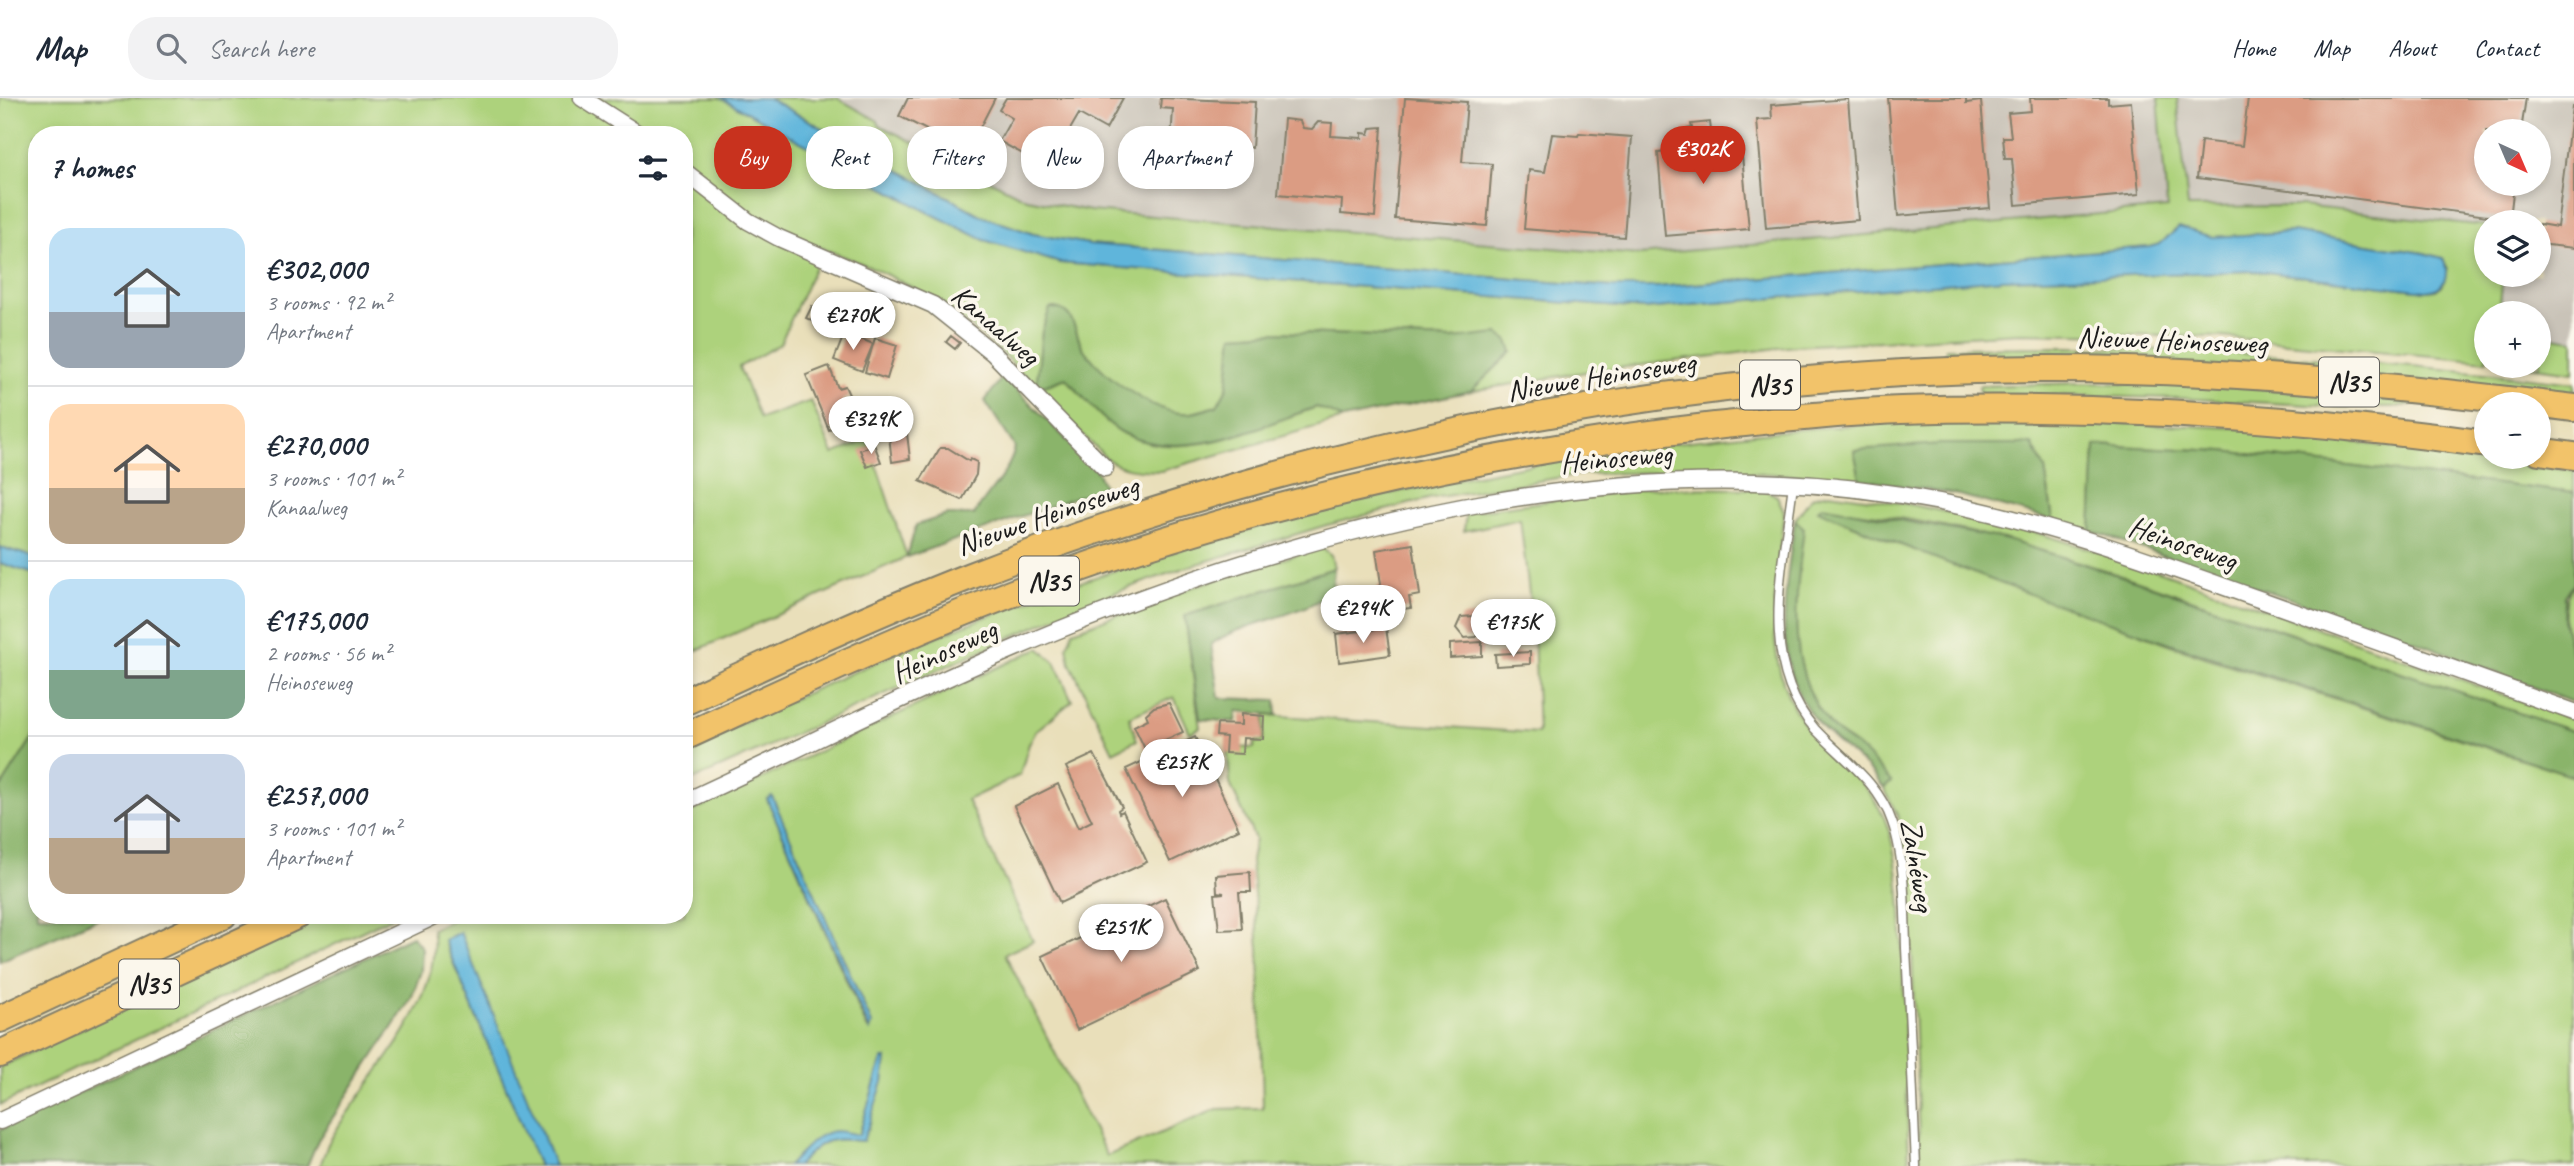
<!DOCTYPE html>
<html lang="en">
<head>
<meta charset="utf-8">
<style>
  :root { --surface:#fff; --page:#f2f2f3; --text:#1f2937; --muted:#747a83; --line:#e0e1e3; --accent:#c8321e }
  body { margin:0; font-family:Caveat,sans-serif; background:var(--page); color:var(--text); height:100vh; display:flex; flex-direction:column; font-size:26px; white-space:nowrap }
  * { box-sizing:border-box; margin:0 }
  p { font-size:23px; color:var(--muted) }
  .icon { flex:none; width:38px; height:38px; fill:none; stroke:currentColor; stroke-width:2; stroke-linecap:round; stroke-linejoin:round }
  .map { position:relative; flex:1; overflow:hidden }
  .sheet { position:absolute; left:28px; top:28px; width:665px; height:798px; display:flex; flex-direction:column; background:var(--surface); border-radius:28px; box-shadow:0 4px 10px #0003 }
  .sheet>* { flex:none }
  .banner { position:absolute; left:714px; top:28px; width:665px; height:63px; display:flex; gap:14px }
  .needle { width:46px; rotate:136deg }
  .tools { position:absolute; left:2474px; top:21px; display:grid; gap:14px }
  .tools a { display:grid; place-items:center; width:77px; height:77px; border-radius:50%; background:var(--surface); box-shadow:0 4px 10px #0003; font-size:35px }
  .price { position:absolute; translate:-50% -60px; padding:0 16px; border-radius:24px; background:#fff; color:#222; font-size:23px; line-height:46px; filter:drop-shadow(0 2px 4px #0008) }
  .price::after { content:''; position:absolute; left:50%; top:42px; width:21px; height:16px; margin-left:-10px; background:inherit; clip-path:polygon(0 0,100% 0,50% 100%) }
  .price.selected { background:var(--accent); color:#fff }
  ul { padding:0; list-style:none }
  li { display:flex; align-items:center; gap:21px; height:175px; padding:0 21px }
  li+li { border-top:2px solid var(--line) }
  li span { display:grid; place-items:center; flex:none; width:196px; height:140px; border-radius:21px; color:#555 }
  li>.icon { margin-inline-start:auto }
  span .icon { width:84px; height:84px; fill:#fffc; stroke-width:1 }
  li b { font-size:30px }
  h2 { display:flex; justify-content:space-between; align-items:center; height:84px; padding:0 21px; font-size:30px }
  .chip { padding:0 24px; border-radius:28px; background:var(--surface); box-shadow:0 4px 10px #0003; font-size:24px; line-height:63px }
  .chip.selected { background:var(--accent); color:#fff }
  header { display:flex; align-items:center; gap:42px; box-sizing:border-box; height:98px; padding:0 35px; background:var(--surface); border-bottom:2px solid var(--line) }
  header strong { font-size:33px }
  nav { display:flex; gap:38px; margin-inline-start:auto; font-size:24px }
  .search { width:490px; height:63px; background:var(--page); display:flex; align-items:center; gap:18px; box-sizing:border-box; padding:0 24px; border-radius:28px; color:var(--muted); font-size:26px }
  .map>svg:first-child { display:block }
  .industrial { fill:#c9c3b8; fill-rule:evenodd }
  .green { fill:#add27b; stroke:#64774c; stroke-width:2; fill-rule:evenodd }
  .forest { fill:#8ab46b; stroke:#536844; stroke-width:2 }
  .water { fill:#5fb5db; stroke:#3e687c; stroke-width:2 }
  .building { fill:#db9c83 }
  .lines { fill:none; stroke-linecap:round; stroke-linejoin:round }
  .service-casing { stroke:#827e6b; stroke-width:11 }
  .minor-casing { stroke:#827e6b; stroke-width:19 }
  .trunk-casing { stroke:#827e6b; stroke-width:30 }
  .service { stroke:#fff; stroke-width:8 }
  .minor { stroke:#fff; stroke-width:16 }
  .trunk { stroke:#f2c36a; stroke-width:26 }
  .labels { text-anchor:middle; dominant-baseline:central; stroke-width:7; stroke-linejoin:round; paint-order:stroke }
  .shield { fill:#fbf7ec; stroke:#5f5e5a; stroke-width:2 }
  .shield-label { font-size:28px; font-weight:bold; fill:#1c1c1c }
  .street-label { font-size:30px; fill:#1c1c1c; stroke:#fbf7ec }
</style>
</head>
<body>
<header>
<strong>Map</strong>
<div class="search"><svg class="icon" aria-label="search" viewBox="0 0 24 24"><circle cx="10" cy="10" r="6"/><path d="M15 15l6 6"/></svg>Search here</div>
<nav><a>Home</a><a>Map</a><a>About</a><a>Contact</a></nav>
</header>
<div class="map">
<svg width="2574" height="1068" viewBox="0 0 2574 1068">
  <rect width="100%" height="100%" fill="#fbf7ec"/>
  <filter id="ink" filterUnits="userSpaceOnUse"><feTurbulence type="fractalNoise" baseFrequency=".0143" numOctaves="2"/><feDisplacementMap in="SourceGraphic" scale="14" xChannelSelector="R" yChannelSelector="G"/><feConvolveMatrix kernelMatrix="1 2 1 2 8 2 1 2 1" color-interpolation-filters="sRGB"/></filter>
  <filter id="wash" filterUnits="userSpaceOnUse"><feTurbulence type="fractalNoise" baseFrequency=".00686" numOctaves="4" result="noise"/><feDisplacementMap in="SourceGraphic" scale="28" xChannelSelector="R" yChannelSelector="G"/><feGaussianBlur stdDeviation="1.57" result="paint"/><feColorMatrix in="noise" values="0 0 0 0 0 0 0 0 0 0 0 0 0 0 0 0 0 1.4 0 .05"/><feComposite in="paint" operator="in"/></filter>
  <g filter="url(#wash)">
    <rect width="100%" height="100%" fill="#e9dfba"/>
    <path class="industrial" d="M809 0H2574V260L2539 256V215H2487L2482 144 1550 164 1045 117ZM2487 33H2539V86H2487ZM2487 124H2539V177H2487Z"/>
    <path class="green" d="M0 0H575L634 37H37V460L0 449Z
      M596 0H721L926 113 984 142 1060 165 1644 211 2003 181 2257 173 2426 193 2436 192 2443 187 2447 169 2443 160 2424 155 2292 134 2212 139 2179 129 2160 146 2149 149 1656 189H1613L1089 146 1034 136 982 118 768 0H837L878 23 879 27 1027 101 1090 113 1640 157 2167 110 2158 0H2177L2188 109 2301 108 2487 128V177H2503L2499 215H2487V263L2221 239 2020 235 1795 248 1585 274 1471 293 1512 254 1508 243 1499 237 1452 241 1277 234 1233 237 1227 290 1217 308C1209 310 1199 314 1190 315 1156 319 1105 279 1085 253 1073 237 1077 209 1051 210L1042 233 1036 291 1066 280C1083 298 1103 325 1125 336 1185 367 1258 328 1317 309L1343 321 1161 373C1141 372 1123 373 1106 360L1001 254 940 203 871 169 785 136 747 117 684 65V37H649Z
      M684 78 818 162 780 246 739 269 760 321 811 303 833 356 868 342 907 459 684 558Z
      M2539 237 2574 242V274L2527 268H2539Z
      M2066 249C2236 252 2405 265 2574 285V299L1945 261 1946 250Z
      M2084 285 2237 288 2419 305 2397 309H2345L2177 300 1980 296 1979 288Z
      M2003 320 2240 330 2574 372V395L2224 353 2095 347 2091 433 2053 422 2045 371 1854 352 1860 381 1720 373 1582 376 1432 400 1327 427 1184 470 1094 502 684 686V651C774 611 863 567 955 531 1290 397 1642 329 2003 320Z
      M1648 390 1764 391 1777 398 1784 413C1776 490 1756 577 1816 640 1842 667 1876 692 1888 730 1902 776 1902 829 1903 877 1905 941 1907 1004 1909 1068H797C823 1041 826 1040 863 1043L883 984 886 961 881 964 859 1037C821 1031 814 1042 788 1068H555L532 1016 444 843 539 1068H320L328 1046 340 1026C376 972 445 899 432 831L462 817H684V717L1039 550 1055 564 1072 603 1036 633 1029 646 1020 677 967 702 1033 843 1005 856 1107 1058 1217 1011 1263 1010 1259 850 1251 763 1255 741 1230 686 1227 649 1254 650 1255 644 1263 643 1265 617 1538 635 1534 536 1520 421 1464 433 1466 414ZM772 699 872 926 870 931 867 930 767 701Z
      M1829 395 1907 406 2015 428 2142 467 2574 622V634C2457 593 2340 553 2223 512 2092 467 1958 419 1818 411L1890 443 2199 557 2574 678V1068H1920L1911 828 1899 721 1884 690 1890 685C1881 674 1872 662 1861 652 1854 644 1843 640 1835 633 1781 582 1797 495 1803 430L1795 422 1812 399Z
      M1322 449 1331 457 1334 470 1185 518 1200 630 1190 635 1174 599 1129 619 1137 642 1113 654 1070 565 1067 548 1073 533 1204 485Z
      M0 465 37 477V633L0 691Z
      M2574 485V565C2566 537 2558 510 2574 485Z
      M321 817H396L0 1007V969Z"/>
    <path class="forest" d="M1050 210C1077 209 1073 237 1085 253 1105 279 1157 319 1191 315 1199 314 1209 310 1217 308L1227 290 1233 237 1277 234 1452 241 1498 236 1508 243 1512 254 1471 293 1343 321 1317 309C1258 328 1185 366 1125 336 1103 325 1083 298 1066 280L1036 291 1042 233Z
      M1003 278 1096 371 1104 389 907 459 916 427 947 417H974C988 393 1009 377 1015 349L985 303Z
      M1940 346H2032L2045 371 2053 422 1959 397 1860 381 1854 352Z
      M2095 347 2224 353 2574 395V485L2565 498 2564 525 2574 565V605L2415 543 2091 433Z
      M1822 408 2004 441 2134 482 2574 634V678C2321 592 2063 519 1818 412Z
      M1795 422 1804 430C1796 498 1783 574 1833 630 1840 638 1850 643 1858 649 1870 659 1881 672 1891 684L1884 690C1865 662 1837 648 1816 623 1769 566 1786 489 1795 422Z
      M1334 470 1332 494C1297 520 1248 522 1211 546L1219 600 1276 602 1277 617 1237 613 1236 624 1200 621 1185 518Z
      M37 633V817H106L0 863V691Z
      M412 838 422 850 421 873 411 901 318 1042 307 1068H0V1032Z"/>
    <path class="water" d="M721 0H768L982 118 1033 136 1089 146 1613 189H1656L2149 149 2160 146 2179 129 2212 139 2292 134 2424 155 2443 160C2450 177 2445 192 2426 193L2257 173 2003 181 1644 211 1060 165 984 142 926 113Z
      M0 449 37 460V477L0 465Z
      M772 698 872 926 870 932 767 701Z
      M460 834 555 1068H539L444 842Z
      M882 961H886L883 984 863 1043C826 1039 823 1041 797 1068H788C801 1055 816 1035 835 1033 842 1033 852 1036 859 1037Z"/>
    <g id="blocks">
      <path class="building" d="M908 0H995L968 53 899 18Z
        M1006 0H1123L1106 31 1079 16 1061 47 1043 37 1030 60 999 43 1012 20 999 12Z
        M1161 0 1255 4 1252 50 1171 43 1173 11 1160 10Z
        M1405 0 1467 4 1462 64 1492 66 1487 128 1395 121Z
        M1888 0H1966V5L1981 3 1990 110 1898 118Z
        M2030 0H2108V6L2131 4 2139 96 2016 107 2012 61H2005L2003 39H2011L2008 15 2031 13Z
        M2248 0H2526L2521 33H2487V86H2514L2510 121 2197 80 2201 43 2242 48Z
        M1848 1 1858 122 1766 130 1757 22 1772 21 1771 7Z
        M2572 9H2574V150L2539 146V126L2557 129Z
        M1284 21 1300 23 1303 30 1312 31 1318 24 1332 25 1331 38 1362 40V35L1369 36 1371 30 1382 29 1375 119 1341 116 1342 102 1278 96Z
        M1710 24 1713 50 1741 47 1749 131 1665 138 1658 55 1686 52 1684 31 1692 30 1691 26Z
        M1579 35 1632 39 1624 139 1524 131 1529 72 1545 74 1552 36 1578 38Z
        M812 208 824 213 819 226 806 220Z
        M845 234 873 246 862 273 834 262Z
        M951 238 960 245 955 251 946 244Z
        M875 240 897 247 887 281 865 274Z
        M829 268 838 290 845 288 850 299 842 302 850 324 829 332 806 277Z
        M906 327 910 361 892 364 888 329Z
        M874 346 881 364 867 369 860 352Z
        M940 350H948L969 363 970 361 977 364 976 377 962 402 920 383Z
        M1413 446 1420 497 1409 499 1411 510 1395 512 1394 501 1383 502 1378 497 1377 490 1381 486 1376 452Z
        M1474 518 1481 528 1476 539 1464 540 1456 530 1461 519Z
        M1386 530 1390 557 1339 564 1336 536Z
        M1482 544V558L1450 560V546Z
        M1530 554V566L1496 568 1495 556Z
        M1169 605 1183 634 1145 651 1134 628 1148 621 1146 616 1154 609Z
        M1241 616 1264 618 1263 641 1243 640 1242 656 1225 655 1226 639 1216 638 1217 626 1241 627Z
        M1195 639 1239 731 1170 764 1126 671Z
        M1094 656 1122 709 1118 712 1119 715 1123 713 1147 764 1060 805 1014 708 1058 686 1078 730 1092 723 1066 669Z
        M1250 774 1251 794H1239L1242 831 1219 832 1215 796 1224 795 1217 794 1216 777Z
        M1165 800 1200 873 1077 932 1042 858Z"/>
    </g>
  </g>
  <g filter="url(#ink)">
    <use href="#blocks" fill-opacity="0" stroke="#827e6b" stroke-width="2"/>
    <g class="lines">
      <g class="service-casing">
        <path id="service" d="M1793 386C1784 465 1756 564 1815 631 1843 661 1878 683 1892 724 1905 759 1905 813 1906 850 1910 923 1913 995 1916 1068"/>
      </g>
      <g class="minor-casing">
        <path id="minor" d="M582 0 640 37
          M684 73 748 123 779 140 933 207 993 255 1105 370
          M684 704C808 647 930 584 1056 533 1335 420 1640 345 1940 404 2052 426 2158 465 2264 503 2368 540 2471 577 2574 614
          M0 1023 437 817"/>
      </g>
      <g class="trunk-casing">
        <path id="trunk" d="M2539 353 2574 358
          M684 604C779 560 873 516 970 478 1333 337 1737 261 2127 272 2277 276 2425 291 2574 310
          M684 639C789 591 893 541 1000 500 1224 412 1476 355 1715 328 1776 322 1839 314 1901 312 2096 306 2294 319 2487 346
          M0 921 223 817
          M0 956 298 817"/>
      </g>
      <use href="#service" class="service"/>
      <use href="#minor" class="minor"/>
      <use href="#trunk" class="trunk"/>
    </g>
  </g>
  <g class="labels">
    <g class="shield">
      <rect x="2319" y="259.5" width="60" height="49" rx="5"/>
      <rect x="1740" y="262.5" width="60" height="49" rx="5"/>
      <rect x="1019" y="458.5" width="60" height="49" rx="5"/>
      <rect x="119" y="861.5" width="60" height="49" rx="5"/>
    </g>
    <g class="shield-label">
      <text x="2349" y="284">N35</text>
      <text x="1770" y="287">N35</text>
      <text x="1049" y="483">N35</text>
      <text x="149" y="886">N35</text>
    </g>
    <g class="street-label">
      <text transform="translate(996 227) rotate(41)">Kanaalweg</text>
      <text transform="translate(2172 242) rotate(2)">Nieuwe Heinoseweg</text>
      <text transform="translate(1601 278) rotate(-9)">Nieuwe Heinoseweg</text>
      <text transform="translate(1616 360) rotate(-5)">Heinoseweg</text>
      <text transform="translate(1047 417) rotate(-19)">Nieuwe Heinoseweg</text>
      <text transform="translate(2183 445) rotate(19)">Heinoseweg</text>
      <text transform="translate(944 553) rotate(-25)">Heinoseweg</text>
      <text transform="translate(1918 767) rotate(81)">Zalnéweg</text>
    </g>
  </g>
</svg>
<div class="tools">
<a><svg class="needle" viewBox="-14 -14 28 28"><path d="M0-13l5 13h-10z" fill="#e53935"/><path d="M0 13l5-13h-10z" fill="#747a83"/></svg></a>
<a><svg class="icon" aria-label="layers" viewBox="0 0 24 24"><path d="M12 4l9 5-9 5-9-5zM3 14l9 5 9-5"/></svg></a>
<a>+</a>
<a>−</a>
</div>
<b class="price selected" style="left:1703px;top:88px">€302K</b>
<b class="price" style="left:853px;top:254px">€270K</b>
<b class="price" style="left:871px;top:358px">€329K</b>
<b class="price" style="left:1363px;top:547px">€294K</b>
<b class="price" style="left:1513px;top:561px">€175K</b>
<b class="price" style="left:1182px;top:701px">€257K</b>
<b class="price" style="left:1121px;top:866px">€251K</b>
<div class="banner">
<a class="chip selected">Buy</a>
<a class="chip">Rent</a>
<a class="chip">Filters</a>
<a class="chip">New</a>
<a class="chip">Apartment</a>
</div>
<section class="sheet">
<h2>7 homes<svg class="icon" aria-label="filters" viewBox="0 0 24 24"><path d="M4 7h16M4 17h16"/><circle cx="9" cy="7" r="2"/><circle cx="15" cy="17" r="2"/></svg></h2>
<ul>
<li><span style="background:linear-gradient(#bfe0f5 60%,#9aa5b1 0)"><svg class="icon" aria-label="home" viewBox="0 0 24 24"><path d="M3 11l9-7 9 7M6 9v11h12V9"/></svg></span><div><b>€302,000</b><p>3 rooms · 92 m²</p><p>Apartment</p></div></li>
<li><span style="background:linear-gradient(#ffd9b3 60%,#b9a48a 0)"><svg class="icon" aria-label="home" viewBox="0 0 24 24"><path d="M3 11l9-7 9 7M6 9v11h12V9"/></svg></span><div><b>€270,000</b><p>3 rooms · 101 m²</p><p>Kanaalweg</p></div></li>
<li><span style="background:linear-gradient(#bfe0f5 65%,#7fa58c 0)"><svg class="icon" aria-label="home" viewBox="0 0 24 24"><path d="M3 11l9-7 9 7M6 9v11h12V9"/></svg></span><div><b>€175,000</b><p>2 rooms · 56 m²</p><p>Heinoseweg</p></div></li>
<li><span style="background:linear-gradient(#c9d6e8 60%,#b9a48a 0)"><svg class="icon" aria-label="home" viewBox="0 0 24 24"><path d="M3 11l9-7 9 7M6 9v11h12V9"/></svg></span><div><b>€257,000</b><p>3 rooms · 101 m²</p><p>Apartment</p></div></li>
</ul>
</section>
</div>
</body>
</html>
